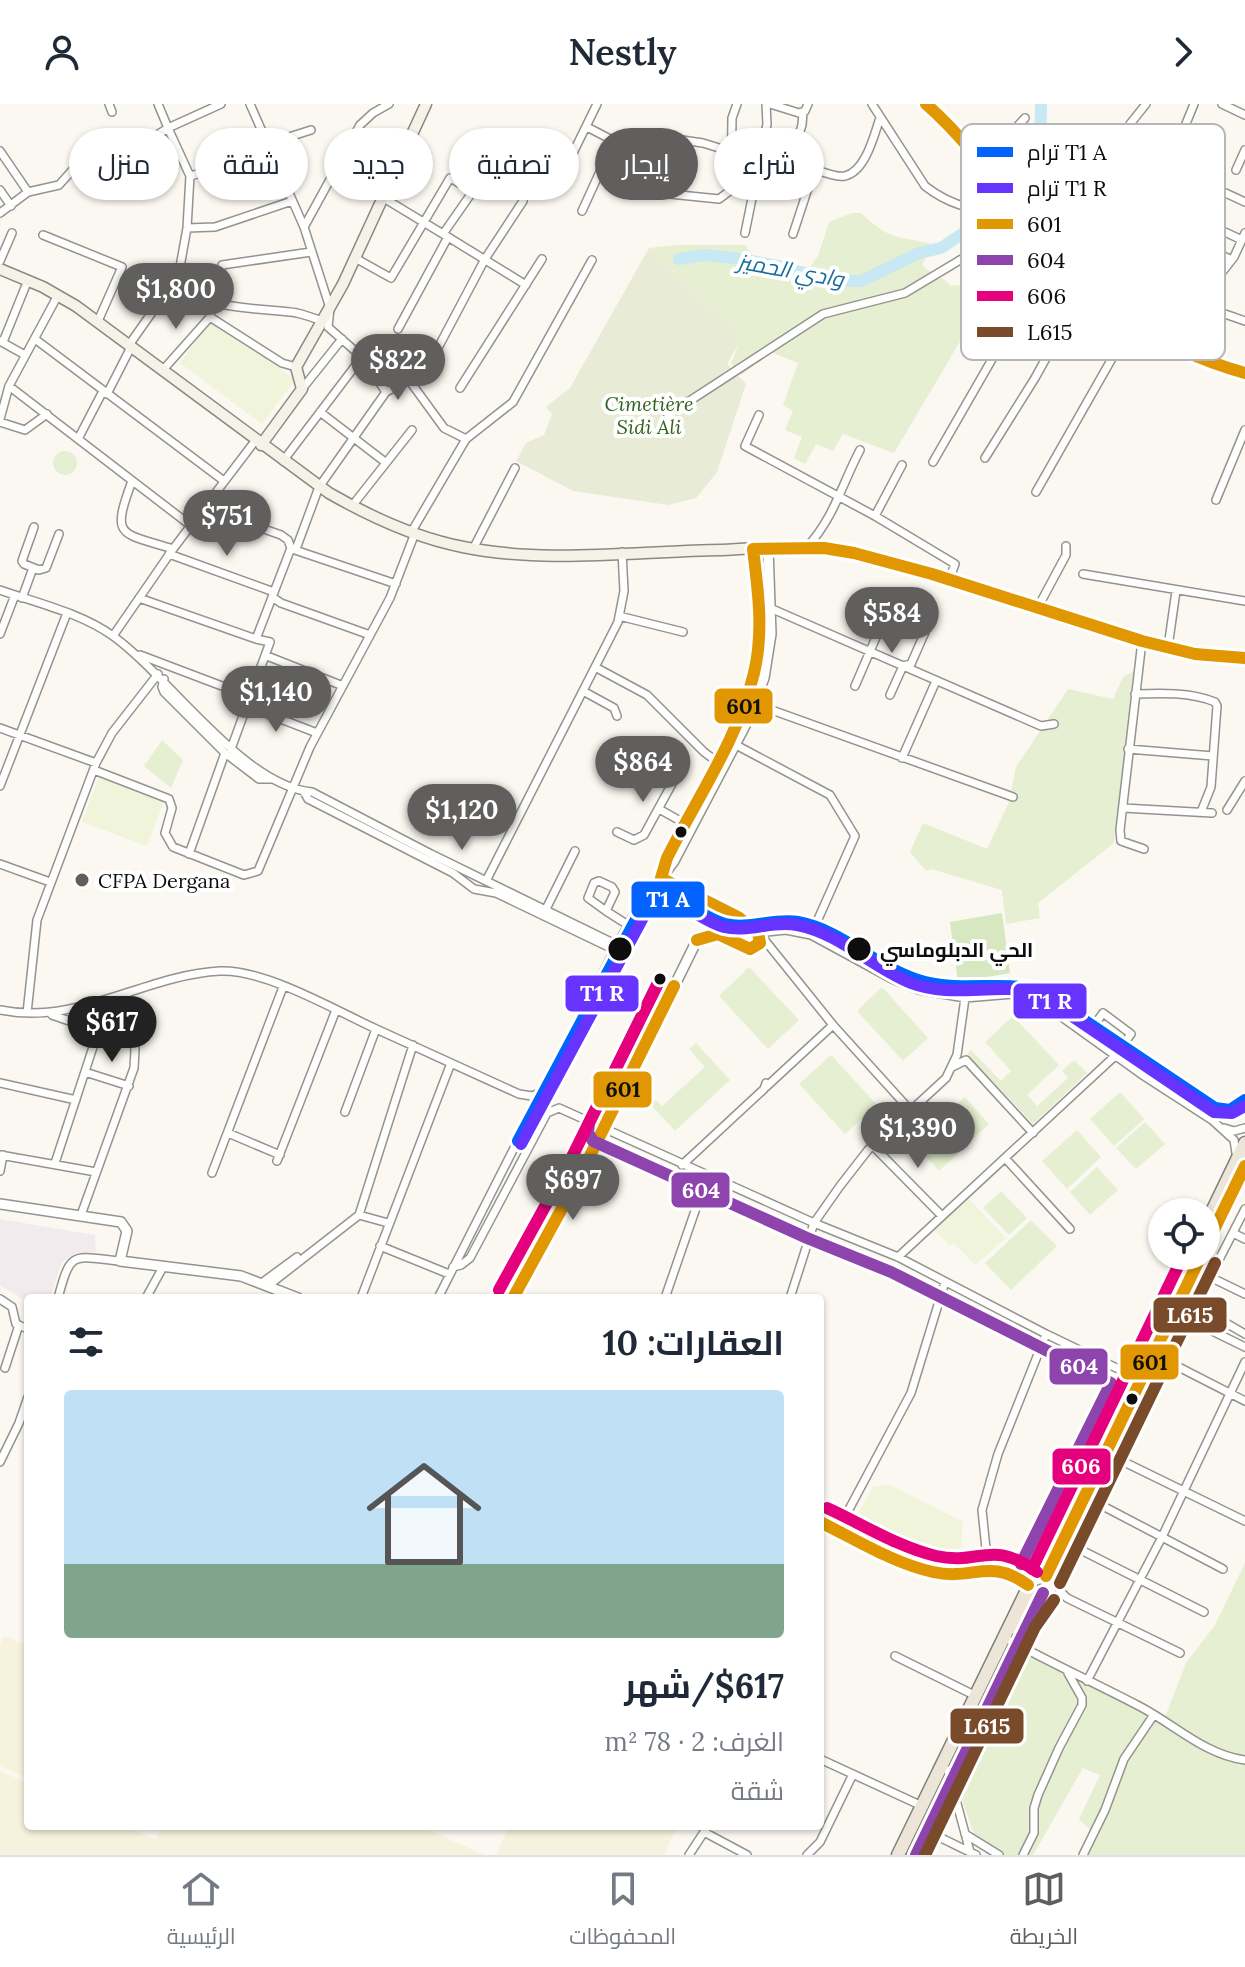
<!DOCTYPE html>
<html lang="ar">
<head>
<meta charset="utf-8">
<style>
  :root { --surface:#fff; --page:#f2f2f3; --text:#1f2937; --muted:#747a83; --line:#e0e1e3; --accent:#605f5d }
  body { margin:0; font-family:Lora,Cairo,serif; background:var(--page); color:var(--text); direction:rtl; height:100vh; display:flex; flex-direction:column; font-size:30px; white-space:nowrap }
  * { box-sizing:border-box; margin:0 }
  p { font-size:26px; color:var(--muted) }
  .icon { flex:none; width:44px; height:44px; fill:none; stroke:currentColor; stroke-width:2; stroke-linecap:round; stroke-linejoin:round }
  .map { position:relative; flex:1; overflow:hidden; direction:ltr }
  .side { position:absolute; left:24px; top:1190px; width:800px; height:536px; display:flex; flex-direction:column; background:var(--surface); border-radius:8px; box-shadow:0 2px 6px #0004; direction:rtl }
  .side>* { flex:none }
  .top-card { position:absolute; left:24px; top:24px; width:800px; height:72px; direction:rtl; display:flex; gap:16px }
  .tools { position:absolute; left:1148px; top:1094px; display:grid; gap:16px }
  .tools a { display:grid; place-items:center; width:72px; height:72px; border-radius:50%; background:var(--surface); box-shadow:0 2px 6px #0004; font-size:40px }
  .price { position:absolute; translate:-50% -68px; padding:0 18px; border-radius:28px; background:var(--accent); color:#fff; font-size:26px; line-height:52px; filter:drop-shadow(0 2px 4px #0008) }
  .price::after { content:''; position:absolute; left:50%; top:48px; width:24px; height:18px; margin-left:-12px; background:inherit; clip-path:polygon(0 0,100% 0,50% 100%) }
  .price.on { background:#222; color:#fff }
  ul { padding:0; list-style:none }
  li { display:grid; align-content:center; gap:16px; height:424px; padding:0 40px }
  li span { display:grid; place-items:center; height:248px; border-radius:8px; color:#555 }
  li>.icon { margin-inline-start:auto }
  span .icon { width:144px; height:144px; fill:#fffc; stroke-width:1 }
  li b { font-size:34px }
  h2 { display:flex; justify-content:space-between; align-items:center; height:96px; padding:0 40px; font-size:34px }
  .pill { padding:0 28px; border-radius:36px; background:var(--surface); box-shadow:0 2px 6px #0004; font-size:28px; line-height:72px }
  .pill.on { background:var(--accent); color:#fff }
  header { display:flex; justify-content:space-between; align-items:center; height:104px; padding:0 40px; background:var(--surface); font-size:36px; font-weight:600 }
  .menu { display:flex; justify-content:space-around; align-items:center; height:112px; border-top:2px solid var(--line); background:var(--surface); font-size:22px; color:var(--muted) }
  .menu a { display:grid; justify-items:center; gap:4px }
  .menu .on { color:var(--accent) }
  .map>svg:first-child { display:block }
  .industrial { fill:#f2ebee }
  .farmland { fill:#f7f2dd }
  .green { fill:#e6efd1 }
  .forest { fill:#d7e7bf }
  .cemetery { fill:#e8ebd6 }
  .pitch { fill:#eff4db }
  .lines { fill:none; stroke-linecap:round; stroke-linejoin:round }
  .river { stroke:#c8e9f4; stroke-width:12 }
  .minor-casing { stroke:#949390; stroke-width:10 }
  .tertiary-casing { stroke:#949390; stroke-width:12 }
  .secondary-casing { stroke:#8b8986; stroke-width:13 }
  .primary-casing { stroke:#81807d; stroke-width:15 }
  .minor { stroke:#fefefd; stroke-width:7 }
  .tertiary { stroke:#fefefd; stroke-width:9 }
  .secondary { stroke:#f5f2e8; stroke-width:10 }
  .primary { stroke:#ece5d8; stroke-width:12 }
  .bus-1-casing { stroke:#fff; stroke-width:18 }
  .bus-2-casing { stroke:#fff; stroke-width:18 }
  .bus-3-casing { stroke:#fff; stroke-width:18 }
  .bus-4-casing { stroke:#fff; stroke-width:18 }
  .bus-1 { stroke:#e09701; stroke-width:12 }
  .bus-2 { stroke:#8e44ad; stroke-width:12 }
  .bus-3 { stroke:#e5007d; stroke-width:12 }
  .bus-4 { stroke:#7a4b2a; stroke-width:12 }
  .tram-1-casing { stroke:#fff; stroke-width:18 }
  .tram-2-casing { stroke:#fff; stroke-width:18 }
  .tram-1 { stroke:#0363ff; stroke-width:12 }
  .tram-2 { stroke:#63f; stroke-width:12 }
  .bus-dot { fill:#0d0d0d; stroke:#fff; stroke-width:3 }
  .poi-dot { fill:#605f5d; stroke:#fff; stroke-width:3 }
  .labels { text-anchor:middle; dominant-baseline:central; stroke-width:8; stroke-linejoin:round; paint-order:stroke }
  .park-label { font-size:20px; font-style:italic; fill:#32641e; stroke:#fff }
  .poi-label { font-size:20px; fill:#0d0d0d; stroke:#fff; text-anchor:start }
  .stop-label { font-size:20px; font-weight:bold; fill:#0d0d0d; stroke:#fff; text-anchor:start }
  .water-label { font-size:22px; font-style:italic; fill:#176e9d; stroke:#fff }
  .key { fill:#fff; stroke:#b6b6b6; stroke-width:2 }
  .key-label { font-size:22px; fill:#0d0d0d }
  .line-badge { stroke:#fff; stroke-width:3 }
  .badge-label { font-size:22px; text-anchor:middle; font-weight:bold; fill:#fff }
  .pale-badge-label { font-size:22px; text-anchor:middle; font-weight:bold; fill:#111 }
</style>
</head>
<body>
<header><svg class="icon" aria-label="forward" viewBox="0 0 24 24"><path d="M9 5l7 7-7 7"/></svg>Nestly<svg class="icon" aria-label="person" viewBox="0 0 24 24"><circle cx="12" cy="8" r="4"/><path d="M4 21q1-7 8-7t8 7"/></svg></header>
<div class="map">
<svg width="1245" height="1751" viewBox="0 0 1245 1751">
  <rect width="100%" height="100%" fill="#fbf8f1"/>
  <path class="industrial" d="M0 1115 95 1131 96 1148 72 1151 62 1158 50 1194H28V1199L0 1181Z"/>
  <path class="farmland" d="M4 1532 28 1542V1674L0 1662V1540Z
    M0 1667 28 1679V1722H125L156 1736 162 1722H419L485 1751H0Z
    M509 1722H677L664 1751H496Z"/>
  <path class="green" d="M852 109H861C891 138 898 131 935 141L922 160C931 172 942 171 951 182L959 181 977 209 894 349 843 330 833 347 816 340 805 360 794 354 802 333 785 326 793 307 783 301 798 259 771 248 741 271 731 260 741 233 649 144 677 141H745C768 173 775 165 811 162L818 152 829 118Z
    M53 359a12 12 0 1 1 24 0a12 12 0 1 1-24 0Z
    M1134 567 1114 739 1038 799 1040 814 1006 820 1002 786 931 765 926 767 910 748 923 719 987 745 1009 698 1016 663 1068 585 1113 595 1123 573Z
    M162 636 183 656 171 684 144 662Z
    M749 863 799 916 768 945 719 892Z
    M882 883 928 934 903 957 857 907Z
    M1013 912 1059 961 1027 991 1037 1002 1068 974 1062 967 1074 956 1087 969 1033 1020 967 950 971 946 1001 977 1011 967 985 938Z
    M696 939 730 976 675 1027 649 999 653 994 662 1002 705 963 689 945Z
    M831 951 877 1001 845 1030 799 980Z
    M1120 988 1144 1015 1114 1042 1090 1015Z
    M965 993 989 1020 939 1067 914 1040Z
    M1145 1018 1165 1040 1136 1065 1116 1044Z
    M1077 1026 1101 1053 1067 1085 1042 1057Z
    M1097 1063 1118 1086 1090 1111 1070 1088Z
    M1001 1087 1027 1114 1009 1131 983 1104Z
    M1031 1116 1057 1142 1011 1186 985 1159Z
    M1245 1459V1751H1089L1097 1732 1079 1715 1100 1671 1083 1664 1033 1751H1004L974 1731 955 1674 957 1665 1014 1544 1165 1613 1186 1559 1215 1521Z"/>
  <path class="forest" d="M1002 809 1010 869 958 878 950 818Z"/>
  <path class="cemetery" d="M649 144 742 234 727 260 746 280 717 368 696 394 668 401 573 387 516 357 526 339 544 331 552 310 546 303 570 284Z"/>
  <path class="pitch" d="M212 215 295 276 262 320 180 259Z
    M99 673 164 697 147 742 82 718Z
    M968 1094 1006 1134 975 1161 954 1139 950 1142 934 1125Z
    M890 1381 963 1418 959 1460 932 1457 853 1418 873 1383Z"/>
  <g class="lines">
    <path class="river" d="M679 155 705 151 741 155 783 163 830 177H861L919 149 941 144 962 130 987 121 1021 87 1040 61 1041 0"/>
    <g class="minor-casing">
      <path id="minor" d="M109 0 112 8
        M158 0 168 24 221 0
        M250 0 304 123 330 204 328 223 362 253 386 288 319 383 296 445
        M770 0 799 9 805 7 808 0
        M872 0 925 82C953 104 983 110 1018 105
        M1222 0 1245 11
        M1130 20 1146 0
        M682 36 703 39 732 48
        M614 37 640 52
        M797 37 802 21 803 8
        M267 40 311 26
        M0 47 28 88 59 81 101 34 118 56 168 24 190 72 187 124 178 174C187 207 269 204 297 209 305 211 314 214 322 217
        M565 59 573 49 597 0
        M983 59 1025 14
        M1163 60 1245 98
        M1236 66 1245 46
        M190 72 224 63 270 46
        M0 86 11 102
        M650 88 719 95 731 86 732 14 737 0
        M1147 92 1242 136
        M382 93 448 133 398 225
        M582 107 614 37 587 23
        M0 109 28 88
        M1138 112 1232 156
        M304 123 360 21 373 9 389 0
        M187 124 215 123 292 97
        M745 129 767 20 766 0
        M793 130 814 66C824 67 834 74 845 72 866 67 874 31 880 14
        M43 131 122 163 98 217
        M448 133 526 181
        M355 154 391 174 450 74 473 87 443 130
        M0 157 12 129
        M1065 163 1086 146 1127 169
        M1173 173 1190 136
        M1187 202 1173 173 1121 147 1163 60 1183 27 1194 0
        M210 213 282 259 296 263
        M35 235 224 377
        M0 237 25 251
        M3 238 28 176
        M129 241 174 177 178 174
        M1166 242 1187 202 1201 195 1234 153 1245 129
        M1197 254 1220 211 1225 210 1245 217
        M162 267 210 213 213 188 222 161 311 148
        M409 276 444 324 466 335
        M9 282 190 421
        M460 284 542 155
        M302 285 342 235
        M386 288 409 276 430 259 485 155 523 97
        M107 290 131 243
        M320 308 385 358
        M668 311 823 210 905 189 990 138 1029 119
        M759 311 745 342 875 412 955 460 949 476
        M0 315 9 282 58 191
        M0 318 25 326 47 310
        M78 335 103 287
        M985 354 1035 274 1086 182
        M283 357 362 253
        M933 358 1053 149
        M132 377C111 434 119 428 173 445
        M1036 388 1131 221
        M1216 396 1245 326
        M352 402 412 326
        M204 404 281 431 288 436 291 444 256 535
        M875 412 902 361
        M34 423 22 457 24 460 39 466 46 464 59 430
        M412 427 466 335 513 298 592 156
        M807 443C834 414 842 380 860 346
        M292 445 396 480
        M473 445 515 364
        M169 450 274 488
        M1083 470 1245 497
        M0 486C37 499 81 509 113 532 171 574 243 682 312 688L431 750 617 841
        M272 493 281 499 370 531
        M22 494 33 464
        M139 494 256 535 270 538 231 645
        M770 504 1041 622 1054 620
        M1037 505 1066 451V442
        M619 512 683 528
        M0 530 15 491
        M113 532 173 445 255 337
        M1142 537 1120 726 1121 737 1144 745
        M1168 543 1176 487
        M140 551 251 593
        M267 552 343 582
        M595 563 647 591 704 648 716 657
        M164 575 162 583 164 588 225 649 259 675H272
        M855 582 883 517
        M583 587 614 604 617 612
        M1135 590C1161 589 1191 588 1215 598L1217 602 1211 683 1201 708
        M890 591 903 562 911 560 925 528
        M755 600 1013 693
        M247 602 317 629
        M0 624 96 659
        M736 641 830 691 855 732 811 831
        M1128 645 1213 652
        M902 654 936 577
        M94 666 169 695 172 704 165 729 173 743 244 771 258 767 310 643 390 494 415 429
        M0 682 67 509
        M304 688 308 695 453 769 474 785 496 789 615 846
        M1123 704 1212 709
        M659 705 684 719
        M1227 706 1245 677
        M617 728 634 736 644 731 674 676 672 668 658 660
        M189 750 225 649
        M0 760 50 778
        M486 777 618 518 624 487 622 448
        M599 777 612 783 615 788 606 807 588 794 594 779Z
        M606 807 628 821
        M544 809 575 747
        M758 829 786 826 811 831 892 875 919 886 965 894 1013 890 1038 896 1141 970 1212 1016 1234 1036 1236 1049
        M759 829 833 921 911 1007
        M0 906C78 922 144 871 220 867 264 865 333 905 374 924 422 946 470 968 519 990L532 992 542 988
        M27 909 37 816 96 659 112 629 158 570
        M52 911C67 917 89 920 95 937L55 1059
        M952 963 966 956 1033 1029
        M85 968 129 982
        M0 979 76 996
        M766 983 833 921
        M345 1008 376 925
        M1224 1024 1234 1027 1245 1024
        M228 1029 280 1051
        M873 1042 942 1112
        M0 1051 96 1068
        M1005 1054 1070 1125
        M277 1057 336 906
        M682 1061 764 985 766 979
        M0 1067 3 1051
        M212 1069 283 883
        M81 1111 134 964 135 946 127 889
        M359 1111 388 1119
        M1233 1129 1245 1135
        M380 1142 449 1170
        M898 1153 1115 952 1131 930 1103 909 1087 931
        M453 1163 461 1161 470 1154 547 1009 559 1004 814 1119 898 1153 1046 1230 1133 1272
        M1210 1173 1245 1190
        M263 1178 297 1153
        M269 1181 359 1111 413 941
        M58 1194C71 1146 72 1152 120 1157
        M146 1194 163 1163
        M361 1194 451 959
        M438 1194 617 841 641 798 661 774
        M665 1194 707 1072
        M790 1194 814 1119 840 1082 868 1046 946 974 957 951 965 894
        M0 1195 12 1203 16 1220 28 1225
        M1195 1201 1245 1230
        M1188 1215 1245 1243
        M1167 1257 1245 1297
        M5 1264 19 1221
        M1120 1356 1245 1417
        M0 1358 19 1319 28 1293
        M1099 1400 1223 1465
        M838 1426 911 1289 945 1178
        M1077 1444 1204 1508
        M988 1464 982 1406 998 1350 1046 1230
        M1011 1537C1053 1560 1097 1580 1139 1602 1174 1620 1205 1651 1245 1656
        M1180 1549 1067 1494 1060 1487V1480L1167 1257 1245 1105
        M895 1552 976 1592
        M1087 1577 1162 1433 1245 1258
        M820 1655 922 1702
        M948 1666 970 1748
        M704 1728 747 1751
        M965 1730 999 1751
        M689 1751 708 1722
        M807 1751 820 1738 853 1670
        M922 1751 931 1733 935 1731 976 1751
        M1023 1751 1034 1729V1704L1038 1691 1059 1644 1082 1601V1594L1068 1569
        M1083 1751 1105 1706 1124 1655 1153 1612"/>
    </g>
    <g class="tertiary-casing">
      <path id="tertiary" d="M661 772 667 754C694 698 740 627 754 569 763 529 758 485 753 445
        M661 774 674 757 746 620 764 574 771 530 768 444
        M0 1100 121 1118 127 1127 120 1157 241 1172 298 1194
        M513 1194 604 1025 697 836C718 822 730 834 750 845L760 839 758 829 738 813 661 774
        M820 1418C854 1433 911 1468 947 1470 979 1472 996 1458 1034 1468
        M999 1465 1028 1481"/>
    </g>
    <g class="secondary-casing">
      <path id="secondary" d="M926 0C968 34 996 78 1029 120 1086 193 1153 248 1245 269
        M0 165 43 183 76 202 329 389C369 412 417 434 463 443 545 460 639 447 722 446 756 445 791 440 825 444 873 450 920 467 965 481 1056 512 1149 547 1245 554
        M261 341 302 285 296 263 343 180 426 0"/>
    </g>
    <g class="primary-casing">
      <path id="primary" d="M1206 1120 1245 1039
        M1206 1142 1245 1062
        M1035 1467 1191 1152
        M1046 1472 1201 1152
        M1017 1525 1041 1487
        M898 1751 1029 1482"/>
    </g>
    <use href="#minor" class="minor"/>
    <use href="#tertiary" class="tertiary"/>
    <use href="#secondary" class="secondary"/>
    <use href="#primary" class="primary"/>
    <g class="bus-1-casing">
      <path id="bus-1" d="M926 0C966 35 996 78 1029 120 1089 195 1152 243 1245 269
        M697 836 718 830 750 845 760 839 758 829 738 813 661 774 667 754C697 694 738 635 754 569 764 528 758 486 753 445L824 444 854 449 932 470 1142 537 1195 550 1245 554
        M1206 1142 1245 1062
        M513 1194 584 1064 674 882
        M820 1418C857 1436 893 1459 933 1468 974 1477 989 1453 1028 1481
        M1046 1472 1201 1152"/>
    </g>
    <g class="bus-2-casing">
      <path id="bus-2" d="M660 875 589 1019 588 1029 593 1037 807 1134 891 1168 1111 1279 1021 1460
        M916 1751 1043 1489"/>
    </g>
    <g class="bus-3-casing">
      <path id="bus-3" d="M499 1186 570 1057 660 875
        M827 1404C862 1420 898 1443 936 1452 981 1462 990 1434 1037 1468
        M1032 1465 1183 1152"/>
    </g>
    <g class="bus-4-casing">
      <path id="bus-4" d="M1060 1479 1215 1159
        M925 1751 1035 1523 1054 1496"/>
    </g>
    <use href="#bus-1" class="bus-1"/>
    <use href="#bus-2" class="bus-2"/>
    <use href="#bus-3" class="bus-3"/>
    <use href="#bus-4" class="bus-4"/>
    <g class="tram-1-casing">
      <path id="tram-1" d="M518 1037 642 804C678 780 692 811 725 820 749 826 773 814 798 818 842 826 876 863 918 876 958 889 999 876 1039 886L1215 1004 1230 1006 1245 996"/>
    </g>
    <g class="tram-2-casing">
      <path id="tram-2" d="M521 1040 646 808C676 785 695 815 724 823 748 829 772 816 797 821 840 829 871 863 911 879 953 895 996 878 1038 889L1214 1008 1232 1009 1245 1002"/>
    </g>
    <use href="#tram-1" class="tram-1"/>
    <use href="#tram-2" class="tram-2"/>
  </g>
  <g class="bus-dot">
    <circle cx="681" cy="728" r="7"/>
    <circle cx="620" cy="845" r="13"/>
    <circle cx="859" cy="845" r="13"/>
    <circle cx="660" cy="875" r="7"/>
    <circle cx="1132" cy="1295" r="7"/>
  </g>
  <circle class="poi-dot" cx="82" cy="776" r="8"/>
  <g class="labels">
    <g class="park-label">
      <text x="649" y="299">Cimetière<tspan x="649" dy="23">Sidi Ali</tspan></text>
    </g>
    <g class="poi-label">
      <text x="98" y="776">CFPA Dergana</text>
    </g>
    <g class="stop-label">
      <text x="880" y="845">الحي الدبلوماسي</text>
    </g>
    <g class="water-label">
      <text transform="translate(791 166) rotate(10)">وادي الحميز</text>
    </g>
  </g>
  <rect x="961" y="20" width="264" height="236" rx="12" class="key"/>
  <rect x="977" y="43" width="36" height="10" fill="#0363ff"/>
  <rect x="977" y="79" width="36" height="10" fill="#63f"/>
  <rect x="977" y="115" width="36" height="10" fill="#e09701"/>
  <rect x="977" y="151" width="36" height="10" fill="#8e44ad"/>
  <rect x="977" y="187" width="36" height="10" fill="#e5007d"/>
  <rect x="977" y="223" width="36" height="10" fill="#7a4b2a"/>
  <g class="key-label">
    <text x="1027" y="56">ترام T1 A</text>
    <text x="1027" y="92">ترام T1 R</text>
    <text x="1027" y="128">601</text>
    <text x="1027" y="164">604</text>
    <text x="1027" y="200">606</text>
    <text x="1027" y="236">L615</text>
  </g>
  <g class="line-badge">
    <rect x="713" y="583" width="61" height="38" rx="8" fill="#e09701"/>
    <rect x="630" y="776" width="76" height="39" rx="8" fill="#0363ff"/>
    <rect x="564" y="870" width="76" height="39" rx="8" fill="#63f"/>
    <rect x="1012" y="878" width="76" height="38" rx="8" fill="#63f"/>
    <rect x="592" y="966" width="61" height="39" rx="8" fill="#e09701"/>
    <rect x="670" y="1067" width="61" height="38" rx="8" fill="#8e44ad"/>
    <rect x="1152" y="1192" width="76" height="38" rx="8" fill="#7a4b2a"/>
    <rect x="1119" y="1239" width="61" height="38" rx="8" fill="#e09701"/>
    <rect x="1048" y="1243" width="61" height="39" rx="8" fill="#8e44ad"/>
    <rect x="1051" y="1343" width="61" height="39" rx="8" fill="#e5007d"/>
    <rect x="949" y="1603" width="76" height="38" rx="8" fill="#7a4b2a"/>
  </g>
  <g class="badge-label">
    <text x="668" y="803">T1 A</text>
    <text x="602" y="897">T1 R</text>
    <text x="1050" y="905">T1 R</text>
    <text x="701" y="1094">604</text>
    <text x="1190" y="1219">L615</text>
    <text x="1079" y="1270">604</text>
    <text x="1081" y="1370">606</text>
    <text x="987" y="1630">L615</text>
  </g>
  <g class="pale-badge-label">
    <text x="744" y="610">601</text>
    <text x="623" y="993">601</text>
    <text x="1150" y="1266">601</text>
  </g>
</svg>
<div class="tools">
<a><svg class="icon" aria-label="locate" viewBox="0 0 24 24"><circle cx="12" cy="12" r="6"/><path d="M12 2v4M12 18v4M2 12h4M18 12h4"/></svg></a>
</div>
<b class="price" style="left:176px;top:227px">$1,800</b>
<b class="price" style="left:398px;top:298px">$822</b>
<b class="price" style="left:227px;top:454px">$751</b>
<b class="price" style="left:892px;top:551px">$584</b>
<b class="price" style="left:276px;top:630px">$1,140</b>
<b class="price" style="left:643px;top:700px">$864</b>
<b class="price" style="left:462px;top:748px">$1,120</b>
<b class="price on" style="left:112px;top:960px">$617</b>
<b class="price" style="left:918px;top:1066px">$1,390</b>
<b class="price" style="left:573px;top:1118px">$697</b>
<div class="top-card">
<a class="pill">شراء</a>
<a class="pill on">إيجار</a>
<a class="pill">تصفية</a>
<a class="pill">جديد</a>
<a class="pill">شقة</a>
<a class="pill">منزل</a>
</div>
<section class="side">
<h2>العقارات: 10<svg class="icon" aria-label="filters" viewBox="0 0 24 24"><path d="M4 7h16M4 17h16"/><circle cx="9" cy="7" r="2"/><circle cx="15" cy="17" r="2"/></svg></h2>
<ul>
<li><span style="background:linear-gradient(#bfe0f5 70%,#7fa58c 0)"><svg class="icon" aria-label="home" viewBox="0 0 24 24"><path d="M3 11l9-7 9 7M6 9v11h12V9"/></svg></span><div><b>$617/شهر</b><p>الغرف: 2 · 78 m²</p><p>شقة</p></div></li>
</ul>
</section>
</div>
<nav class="menu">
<a class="on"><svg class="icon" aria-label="map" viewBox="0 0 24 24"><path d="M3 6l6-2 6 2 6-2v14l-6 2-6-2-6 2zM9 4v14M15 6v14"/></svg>الخريطة</a>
<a><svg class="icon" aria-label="saved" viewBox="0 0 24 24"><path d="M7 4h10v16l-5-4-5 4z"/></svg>المحفوظات</a>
<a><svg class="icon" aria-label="home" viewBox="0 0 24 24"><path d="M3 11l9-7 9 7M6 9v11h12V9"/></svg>الرئيسية</a>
</nav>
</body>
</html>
